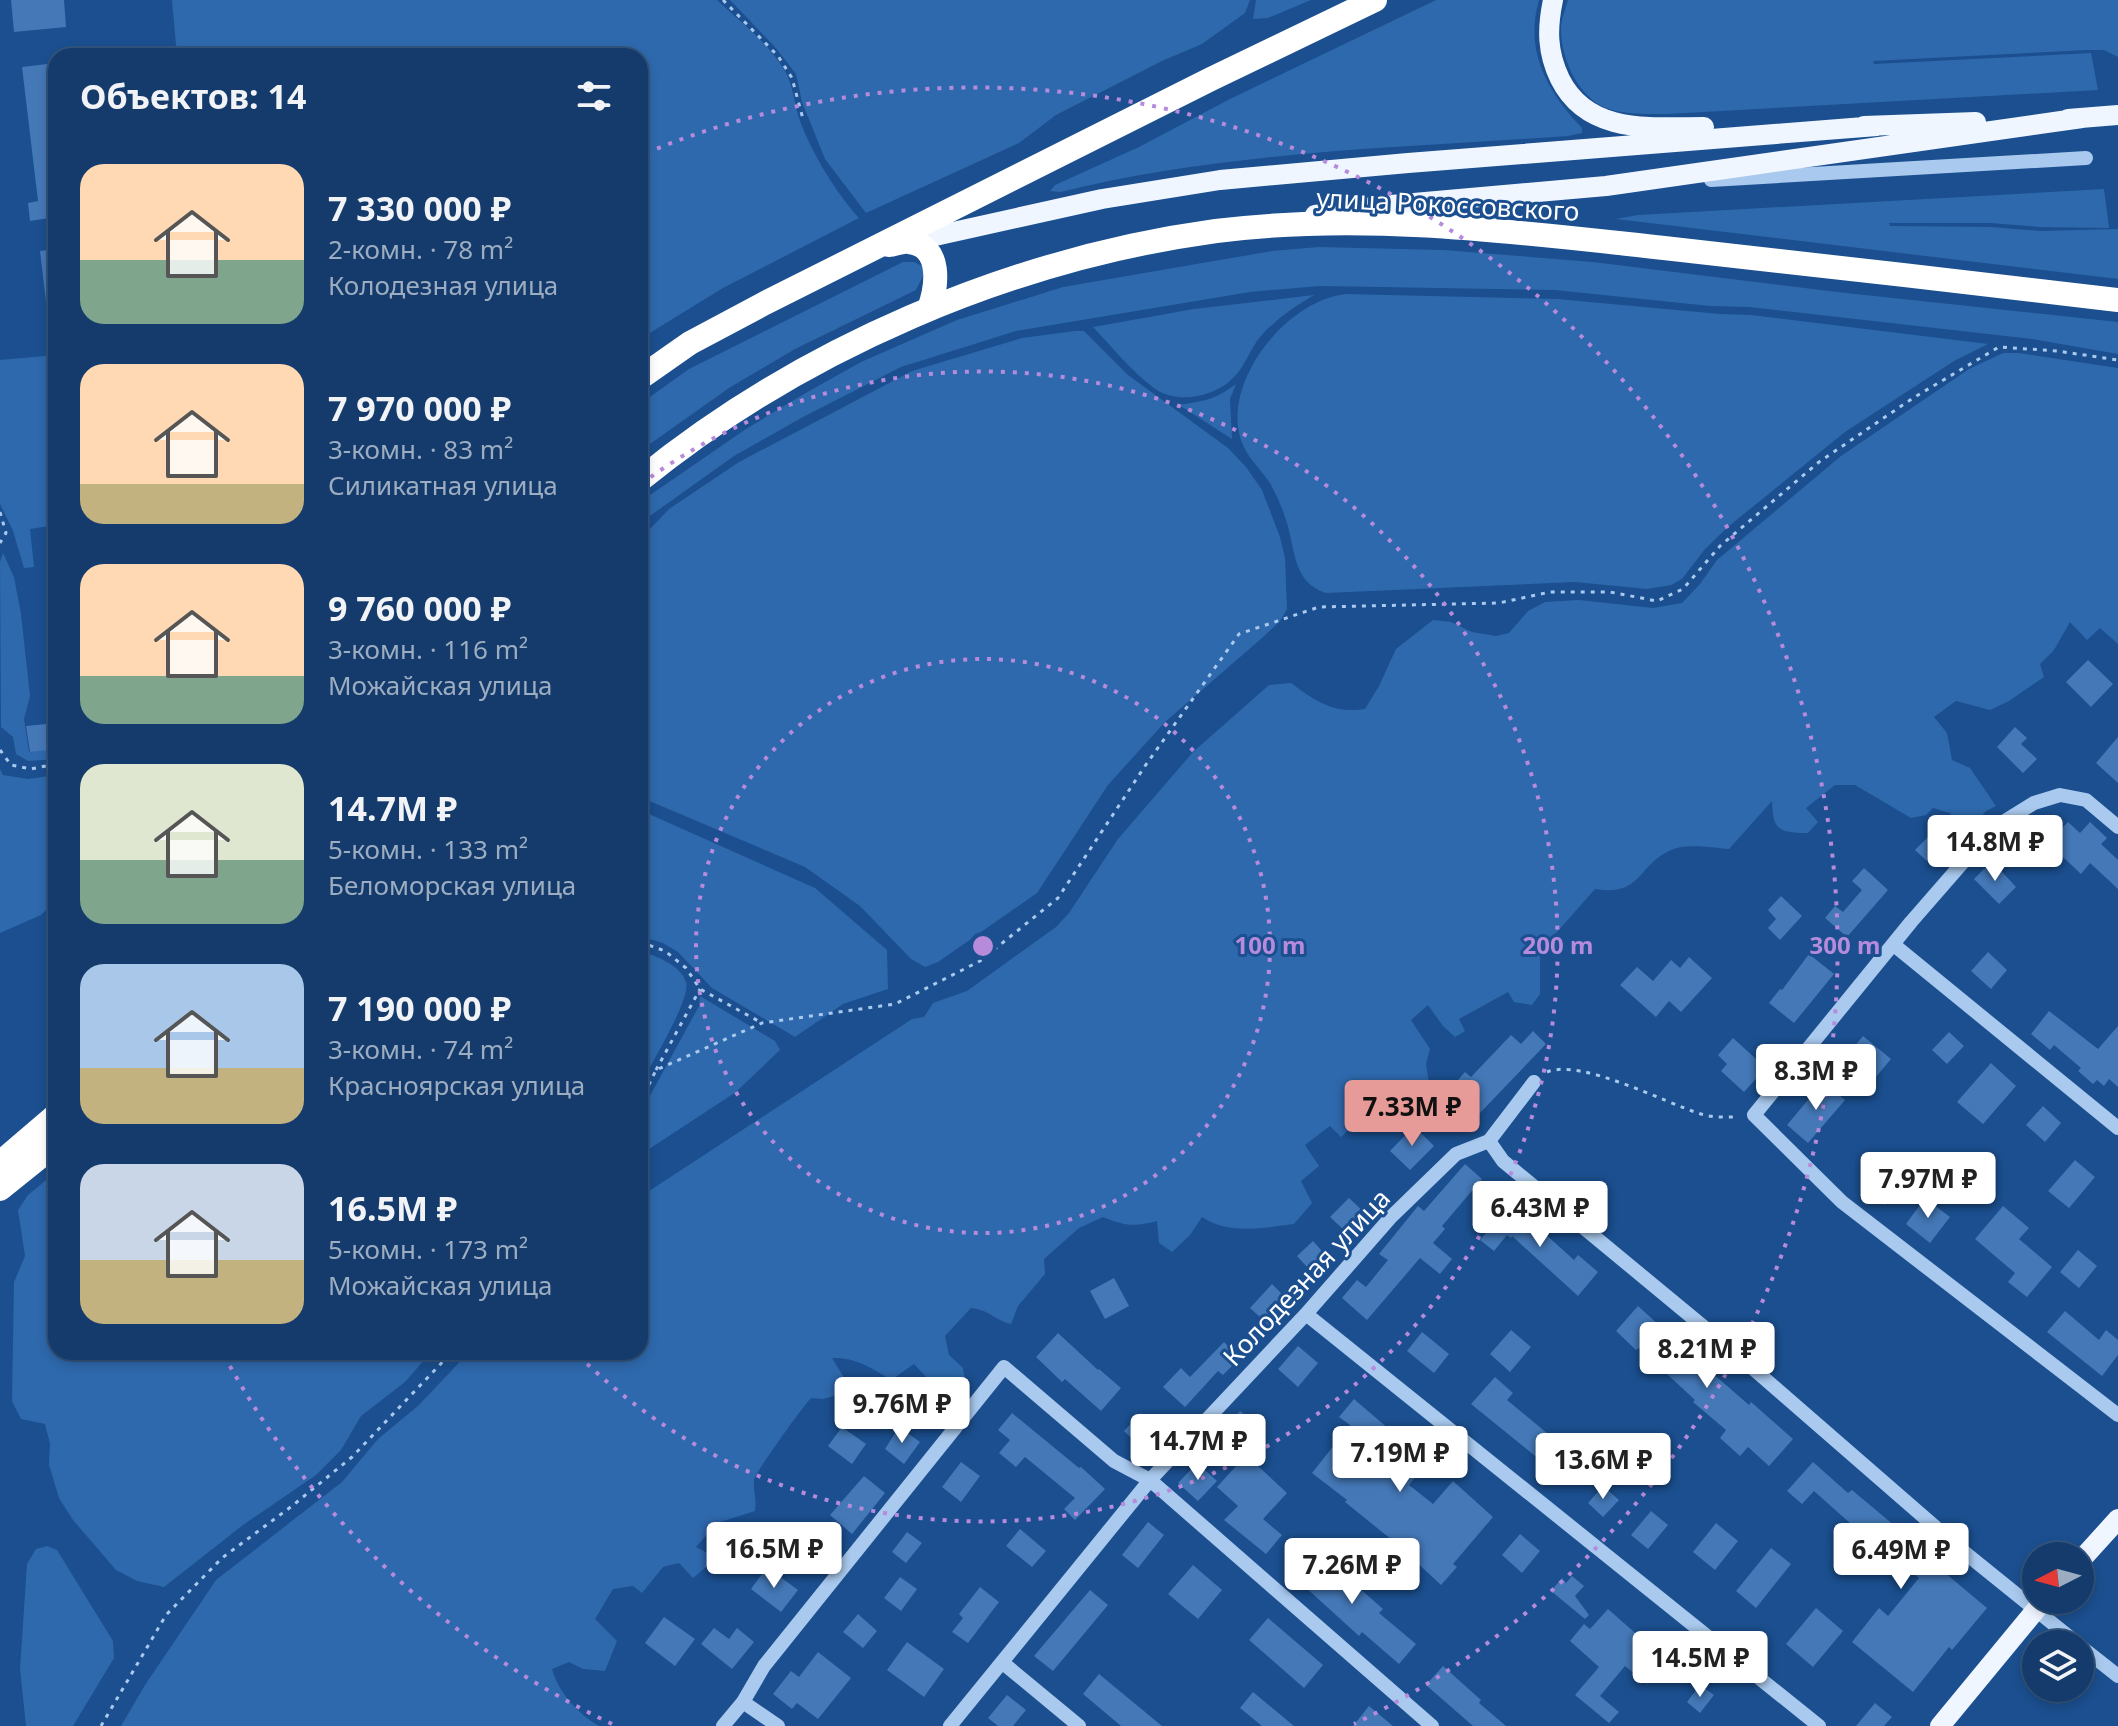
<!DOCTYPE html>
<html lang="ru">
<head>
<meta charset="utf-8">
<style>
  :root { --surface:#143b6b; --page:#214673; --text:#f1f3f6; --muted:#9dadc1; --line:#33557e; --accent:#e69b98 }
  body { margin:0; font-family:"Noto Sans",sans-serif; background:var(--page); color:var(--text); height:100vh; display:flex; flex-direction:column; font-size:30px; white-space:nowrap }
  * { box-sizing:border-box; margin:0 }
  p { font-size:26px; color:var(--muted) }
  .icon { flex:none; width:44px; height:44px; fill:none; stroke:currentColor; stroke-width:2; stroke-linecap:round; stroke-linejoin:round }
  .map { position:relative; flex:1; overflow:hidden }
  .panel { position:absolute; left:48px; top:48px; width:600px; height:1312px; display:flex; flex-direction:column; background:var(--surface); border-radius:24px; box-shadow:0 4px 12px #0003,0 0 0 2px var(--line) }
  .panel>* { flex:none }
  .needle { width:52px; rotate:264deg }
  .fabs { position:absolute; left:2022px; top:1542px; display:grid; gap:16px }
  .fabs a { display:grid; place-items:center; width:72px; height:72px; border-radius:50%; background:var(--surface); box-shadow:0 4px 12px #0003,0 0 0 2px var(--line); font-size:40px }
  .price { position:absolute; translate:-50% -68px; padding:0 18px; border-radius:8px; background:#fff; color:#222; font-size:26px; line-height:52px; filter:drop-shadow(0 2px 4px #0008) }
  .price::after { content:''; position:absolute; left:50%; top:48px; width:24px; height:18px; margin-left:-12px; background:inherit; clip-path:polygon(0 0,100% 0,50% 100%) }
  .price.active { background:var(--accent); color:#111 }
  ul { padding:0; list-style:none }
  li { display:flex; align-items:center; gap:24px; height:200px; padding:0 32px }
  li span { display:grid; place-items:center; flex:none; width:224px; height:160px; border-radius:24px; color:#555 }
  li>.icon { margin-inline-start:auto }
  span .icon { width:96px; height:96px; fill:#fffc; stroke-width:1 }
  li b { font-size:34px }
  h2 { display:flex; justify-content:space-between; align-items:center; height:96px; padding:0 32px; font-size:34px }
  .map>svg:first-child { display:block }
  .green { fill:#2e69ad }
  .building { fill:#4478b7 }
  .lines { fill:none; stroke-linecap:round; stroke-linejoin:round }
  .path { stroke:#a9c9ee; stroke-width:3; stroke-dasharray:4 6; stroke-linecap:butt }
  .minor { stroke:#a9c9ee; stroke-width:14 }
  .major { stroke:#f0f6ff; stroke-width:20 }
  .highway { stroke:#fff; stroke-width:24 }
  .ring { fill:none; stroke:#b68bdc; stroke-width:4; stroke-dasharray:4 8 }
  .labels { text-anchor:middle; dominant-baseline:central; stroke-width:6; stroke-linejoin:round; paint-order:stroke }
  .street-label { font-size:26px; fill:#fff; stroke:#1b4f8f }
  .centre { fill:#b68bdc; stroke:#1b4f8f; stroke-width:4 }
  .ring-label { font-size:24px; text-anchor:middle; font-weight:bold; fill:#b68bdc; stroke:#1b4f8f; stroke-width:6; stroke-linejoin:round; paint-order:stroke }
</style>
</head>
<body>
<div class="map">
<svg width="2118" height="1726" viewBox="0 0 2118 1726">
  <rect width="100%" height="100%" fill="#1b4f8f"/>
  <path class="green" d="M172 0H717C740 22 769 43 785 71 793 85 794 102 799 118 810 150 836 193 859 218L723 288 640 339V56H177Z
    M730 0H1250L1245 13 1202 44 1162 61 1056 115 1019 143 866 213 825 159 802 102 796 74 775 47Z
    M1256 0H1311L1268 18 1253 19Z
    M1436 0H1539C1524 52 1548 92 1582 128V133L1568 136C1398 148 1226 151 1060 192L1050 191 1055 185 1139 147 1228 100Z
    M1568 0H2118V57L2104 50H2088L1873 61 1874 64 2091 53 2098 90 1667 114C1647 114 1625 115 1606 108 1578 97 1561 58 1561 30 1561 20 1565 10 1568 0Z
    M2104 189 2109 228 2040 227 1990 223H1889L1890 226 1991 227 2041 231 2118 229V279L1616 219 1638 215Z
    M1319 247 1444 250 1593 262 1846 293 2118 322V354L2032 339 1749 307 1710 306 1555 290 1320 286 1250 292 1016 331 901 367 803 417 734 456 640 523V502L746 429 804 394 861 362 957 320 1063 287 1272 251Z
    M903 262H914L922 266 924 274 916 290 795 349 729 388 640 451V404L689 369Z
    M1346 294 1557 299 1720 314 1751 315 1988 344 1954 361 1845 432 1729 526 1705 549 1682 579 1671 585 1647 589 1575 582 1326 593C1291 582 1296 547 1285 517 1281 505 1276 494 1270 483 1260 468 1245 456 1240 437 1224 378 1288 300 1346 294Z
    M1314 295C1294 307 1276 319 1260 337 1250 349 1245 367 1233 378 1215 397 1176 405 1154 388 1131 371 1113 348 1093 327L1194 309Z
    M1075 331H1084L1128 375 1228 448 1246 467 1262 490 1280 537 1285 558 1287 609 1280 621 1262 638 1165 722 1108 785 1037 893 938 962 925 967 911 959 860 906 805 867 640 797V549L648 531 669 509 739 462 912 371 1022 338Z
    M2003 353H2019L2118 368V644L2100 628 2087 640 2070 622 2054 650 2040 664 2044 677 2009 701 1990 710 1956 701 1934 717 1947 733 1952 760 1970 768 1996 806 1986 811 1965 835 1950 813 1933 808 1926 815 1911 818 1855 785H1835L1806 808 1818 822 1808 833C1777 833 1773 829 1772 801L1729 849C1712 848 1687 843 1671 850 1637 865 1642 897 1595 889L1557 932 1540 945V994L1532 1005 1514 1002 1508 992 1459 1019 1465 1031 1455 1037 1443 1026 1428 1005 1411 1020 1430 1049 1426 1064 1431 1097 1421 1106 1402 1114 1390 1098 1371 1092 1358 1106 1354 1125 1341 1137 1330 1126 1305 1145 1319 1166 1301 1181 1312 1203 1294 1224C1263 1228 1229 1235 1202 1217L1190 1235 1172 1252 1159 1243 1157 1221C1133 1227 1125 1226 1103 1217L1079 1228 1044 1259 1045 1274 1018 1306 1011 1324C994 1320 990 1310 971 1308L945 1336 949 1355 963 1368 966 1387 963 1403 942 1420 930 1408 928 1379 914 1364 891 1380C872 1368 855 1357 832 1358L843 1376 842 1394 823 1399 811 1398C804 1405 754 1474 754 1480 753 1491 757 1498 755 1511L717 1523 696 1547 717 1558 693 1578 679 1563 663 1567 642 1593 633 1586 613 1589 595 1619 617 1641 605 1671 583 1669 569 1662 552 1669C558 1692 578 1714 599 1726H121L145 1685 216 1580 342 1482 378 1439 419 1405 469 1352H640V1197L912 1019 924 1017 933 1003 967 991 1056 927 1069 913 1118 839 1193 752 1269 685 1291 683C1315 701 1334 714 1365 709L1379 686 1396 649 1433 620 1451 622 1472 632 1496 636 1509 633 1528 611 1545 602 1579 600 1653 608 1682 603 1700 584 1717 560 1841 456 1969 369Z
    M56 355V525L30 529 34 567 24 568 13 531 0 504V360Z
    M1236 384 1230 399 1232 439 1179 405C1204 401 1215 400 1236 384Z
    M3 553 14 577 21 614 30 696 24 719 29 752 49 749 47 729 56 724V759L28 761 16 754 13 737 1 727 0 562Z
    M0 769 3 775 28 779 56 775V900L41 915 0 933Z
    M640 810 815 888 887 950 888 989 843 1004 795 1037 712 988 678 952 663 943 640 936Z
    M640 950C655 956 681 965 686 982 692 998 649 1067 640 1086Z
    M700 996 775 1041 780 1050 736 1092 640 1155V1114L699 1006Z
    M56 1172V1352H431L405 1382 361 1416 341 1450 316 1475 243 1525 164 1587 137 1581 116 1570 73 1520 59 1498 49 1465 50 1444 45 1424 21 1419 12 1401 14 1282 25 1256 18 1210 28 1195Z
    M47 1546 57 1550 113 1641 114 1658 73 1726H26L20 1669 27 1564 36 1549Z"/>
  <path class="building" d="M11 0H64L66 27 14 32Z
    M56 63V217L30 221 28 203 38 201 22 67Z
    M56 249V302H46L40 251Z
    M2088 660 2113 684 2091 707 2066 682Z
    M46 724 49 750 30 752 26 726Z
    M2015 727 2027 738 2021 744 2037 759 2023 773 1997 747Z
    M2118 737V783L2096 763Z
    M2068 822 2080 833 2090 822 2107 838 2101 844 2118 860V889L2090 863 2081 874 2048 843Z
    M1934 831 1950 847 1932 866 1915 850Z
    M1992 861 2016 887 1999 904 1974 879Z
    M1864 868 1888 890 1847 937 1825 918 1835 906 1843 912 1862 890 1852 881Z
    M1781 896 1802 916 1780 940 1768 928 1776 919 1768 910Z
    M1988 952 2007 970 1991 989 1971 971Z
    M1809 954 1834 974 1794 1023 1769 1003 1780 989 1782 990Z
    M1689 957 1712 978 1681 1012 1669 1001 1656 1017 1620 985 1637 967 1653 981 1671 960 1680 968Z
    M2049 1011 2098 1049 2118 1026V1087L2109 1079 2104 1086 2097 1080 2093 1084 2078 1071 2081 1068 2054 1045 2050 1050 2031 1034Z
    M1533 1031 1546 1044 1479 1114 1451 1088 1465 1072 1471 1077 1511 1035 1521 1044Z
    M1949 1032 1964 1046 1947 1064 1932 1050Z
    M1863 1036 1891 1059 1875 1078 1847 1055Z
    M1733 1038 1766 1068 1744 1092 1721 1071 1727 1064 1718 1055Z
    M1991 1063 2016 1086 1983 1124 1957 1102Z
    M1823 1082 1845 1100 1808 1143 1787 1125Z
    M2043 1106 2061 1123 2045 1142 2026 1125Z
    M1414 1126 1434 1146 1410 1170 1390 1151Z
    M1889 1152 1912 1173 1885 1205 1861 1184Z
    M2075 1160 2095 1177 2069 1208 2048 1191Z
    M1465 1164 1482 1179 1442 1226 1445 1229 1433 1243 1452 1259 1440 1274 1420 1258 1367 1320 1342 1298 1357 1280 1366 1287 1388 1260 1379 1254 1418 1206 1424 1211Z
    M1349 1198 1366 1214 1347 1233 1330 1217Z
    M1925 1198 1950 1217 1930 1243 1906 1224Z
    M1511 1203 1574 1260 1578 1255 1598 1272 1578 1296 1512 1236 1511 1238 1507 1235 1494 1251 1480 1240Z
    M2003 1206 2029 1228 2019 1239 2052 1267 2027 1297 2008 1282 2015 1273 1975 1239Z
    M1313 1241 1332 1262 1316 1277 1297 1256Z
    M2078 1250 2097 1266 2079 1288 2060 1272Z
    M1114 1278 1129 1306 1105 1319 1090 1291Z
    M1272 1284 1282 1294 1292 1284 1305 1296 1273 1329 1250 1308Z
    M1638 1306 1703 1365 1749 1405 1751 1402 1793 1439 1769 1466 1748 1447 1740 1456 1720 1438 1726 1430 1693 1402 1695 1400 1639 1348 1636 1350 1616 1331Z
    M2065 1311 2099 1340 2106 1330 2118 1340V1355L2102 1376 2047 1332Z
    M1511 1330 1531 1347 1510 1372 1490 1354Z
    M1422 1332 1449 1354 1434 1373 1407 1351Z
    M1058 1333 1098 1370 1099 1369 1121 1388 1101 1411 1065 1379 1062 1382 1036 1357Z
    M1224 1342 1240 1358 1223 1375 1218 1371 1185 1407 1163 1387 1181 1368 1190 1377Z
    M1298 1346 1318 1363 1298 1387 1278 1369Z
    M1495 1377 1513 1393 1507 1400 1577 1458 1561 1477 1471 1404Z
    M1354 1399 1411 1448 1412 1447 1429 1460 1409 1485 1433 1504 1453 1481 1493 1517 1453 1564 1457 1567 1441 1585 1397 1544 1345 1502 1347 1500 1312 1473 1350 1425 1339 1417Z
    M1240 1411 1254 1422 1234 1446 1220 1434Z
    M1012 1413 1079 1468 1081 1467 1105 1489 1075 1520 1064 1509 1075 1498 1025 1457 1016 1467 999 1453 1010 1440 998 1430Z
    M1141 1413 1158 1428 1141 1447 1124 1431Z
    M842 1427 866 1444 852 1464 828 1446Z
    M899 1427 920 1442 904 1464 885 1449Z
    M1246 1455 1287 1493 1263 1519 1282 1535 1266 1554 1224 1520 1238 1506 1217 1487Z
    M961 1462 980 1476 961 1502 942 1487Z
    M1813 1462 1848 1493 1852 1490 1895 1526 1922 1550 1920 1552 1987 1608 1952 1650 1949 1647 1913 1692 1852 1642 1879 1608 1888 1616 1919 1578 1862 1529 1860 1532 1814 1491 1802 1504 1787 1491Z
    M1197 1463 1217 1481 1198 1501 1178 1483Z
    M864 1476 885 1493 852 1534 830 1515Z
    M1603 1486 1619 1500 1603 1517 1588 1503Z
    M1651 1511 1668 1525 1648 1549 1631 1535Z
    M1148 1522 1164 1535 1138 1568 1122 1555Z
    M1716 1523 1738 1541 1715 1570 1693 1552Z
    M1020 1529 1046 1551 1032 1567 1006 1546Z
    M907 1532 922 1543 906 1563 892 1552Z
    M1520 1534 1540 1551 1522 1573 1502 1555Z
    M1771 1548 1791 1564 1756 1608 1736 1591Z
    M1315 1550 1356 1588 1357 1586 1383 1609 1379 1613 1416 1644 1399 1664 1362 1632 1359 1636 1292 1575Z
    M1193 1565 1222 1590 1198 1619 1168 1594Z
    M767 1567 798 1590 781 1612 751 1589Z
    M1572 1576 1584 1586 1575 1596 1589 1615 1585 1619 1551 1591 1562 1578 1566 1583Z
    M900 1577 917 1589 901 1611 884 1598Z
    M980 1587 999 1602 968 1643 952 1632 963 1618 959 1614Z
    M1090 1590 1108 1605 1053 1671 1034 1656Z
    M1816 1608 1843 1631 1813 1667 1786 1644Z
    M1608 1609 1667 1661 1647 1684 1625 1666 1600 1696 1619 1712 1609 1723 1575 1695 1599 1667 1570 1641 1584 1624 1590 1629Z
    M858 1614 877 1631 863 1648 843 1632Z
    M664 1617 695 1639 675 1666 645 1643Z
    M1268 1618 1323 1665 1304 1688 1249 1640Z
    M714 1628 729 1639 737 1628 754 1642 732 1669 701 1644Z
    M907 1642 944 1669 924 1697 887 1670Z
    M818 1652 851 1678 818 1719 797 1703 792 1709 773 1694 791 1671 799 1677Z
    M1443 1666 1481 1700 1479 1703 1506 1726H1473L1426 1685Z
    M1099 1674 1162 1726H1121L1083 1694Z
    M1700 1685 1714 1695 1700 1713 1687 1702Z
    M1253 1692 1294 1726H1262L1240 1708Z
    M1007 1695 1026 1710 1013 1726H998L988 1718Z
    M1875 1703 1892 1717 1884 1726H1856Z
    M1369 1706 1393 1726H1353Z"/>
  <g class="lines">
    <path class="path" d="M723 0 778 56 792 78 803 119
      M0 512 6 533 0 543
      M0 750 11 765 31 769 56 764
      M640 942 665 951 686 968 700 989 762 1023
      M656 1070 700 989
      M1547 1072C1581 1058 1665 1103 1701 1114 1713 1118 1726 1117 1738 1117
      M640 1103 656 1070 762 1023 895 1004 980 961 1058 898 1145 766 1239 634 1319 607 1499 603 1550 592H1610L1657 601 1683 589 1720 546 1819 462 1913 398 1999 347 2057 351 2118 360
      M101 1726 166 1615 222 1558 292 1506 352 1457 452 1352"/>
    <path class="minor" d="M1711 180 2086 158
      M2118 827 2086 800 2060 795 2034 803 1992 829 1911 922 1754 1115 1842 1202 2118 1415
      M1894 945 2118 1128
      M1489 1141 1503 1161 1734 1352 1964 1552 2078 1644
      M1306 1314 1819 1726
      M2080 1646 2118 1676
      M1003 1663 1079 1726
      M743 1702 778 1726
      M723 1726 743 1702 764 1666 1004 1367 1114 1461 1150 1480 1432 1726
      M950 1726 1150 1480 1306 1314 1391 1217 1456 1154 1489 1141 1534 1082"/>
    <path class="major" d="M1553 0C1547 29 1547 52 1560 79 1588 135 1651 127 1704 127
      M2068 119 2118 115
      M1864 126 1976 122
      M1315 215 1380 206 1606 186 2082 118
      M908 242 1102 199 1220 180 1408 163 1877 126
      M2080 1561 2118 1519
      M1940 1726 2044 1600"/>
    <path class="highway" d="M889 245C895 244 903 241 909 242 943 246 937 287 929 309
      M640 378 690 343 765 303 1211 79 1375 0
      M640 480C801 349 1010 259 1216 231 1365 212 1516 232 1664 248 1815 265 1967 282 2118 300
      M0 1163 56 1115
      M0 1189 56 1144"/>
  </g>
  <g class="ring">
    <circle cx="983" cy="946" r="287"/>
    <path d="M641 484A575 575 0 1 1 576 1353"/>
    <path d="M612 1724A862 862 0 0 1 225 1357M646 153A862 862 0 0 1 1354 1724"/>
  </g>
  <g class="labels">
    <g class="street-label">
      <text transform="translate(1448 204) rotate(3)">улица Рокоссовского</text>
      <text transform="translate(1306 1277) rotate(-47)">Колодезная улица</text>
    </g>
  </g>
  <circle cx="983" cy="946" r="12" class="centre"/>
  <g class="ring-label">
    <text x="1270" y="954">100 m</text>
    <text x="1558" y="954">200 m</text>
    <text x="1845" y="954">300 m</text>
  </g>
</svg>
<div class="fabs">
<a><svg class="needle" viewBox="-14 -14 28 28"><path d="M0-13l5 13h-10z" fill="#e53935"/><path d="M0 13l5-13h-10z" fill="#9dadc1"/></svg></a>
<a><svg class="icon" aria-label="layers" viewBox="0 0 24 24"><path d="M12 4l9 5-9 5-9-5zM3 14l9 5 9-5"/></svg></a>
</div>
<b class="price" style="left:1995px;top:883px">14.8M ₽</b>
<b class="price" style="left:1816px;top:1112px">8.3M ₽</b>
<b class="price active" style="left:1412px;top:1148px">7.33M ₽</b>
<b class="price" style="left:1928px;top:1220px">7.97M ₽</b>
<b class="price" style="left:1540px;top:1249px">6.43M ₽</b>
<b class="price" style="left:1707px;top:1390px">8.21M ₽</b>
<b class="price" style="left:902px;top:1445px">9.76M ₽</b>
<b class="price" style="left:1198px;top:1482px">14.7M ₽</b>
<b class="price" style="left:1400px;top:1494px">7.19M ₽</b>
<b class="price" style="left:1603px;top:1501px">13.6M ₽</b>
<b class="price" style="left:774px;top:1590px">16.5M ₽</b>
<b class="price" style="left:1901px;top:1591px">6.49M ₽</b>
<b class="price" style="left:1352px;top:1606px">7.26M ₽</b>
<b class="price" style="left:1700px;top:1699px">14.5M ₽</b>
<section class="panel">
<h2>Объектов: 14<svg class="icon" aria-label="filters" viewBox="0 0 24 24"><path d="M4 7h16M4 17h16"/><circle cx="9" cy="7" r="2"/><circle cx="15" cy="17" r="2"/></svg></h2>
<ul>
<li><span style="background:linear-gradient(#ffd9b3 60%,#7fa58c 0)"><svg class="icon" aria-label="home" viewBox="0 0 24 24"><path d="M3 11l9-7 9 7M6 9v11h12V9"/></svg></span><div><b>7 330 000 ₽</b><p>2-комн. · 78 m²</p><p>Колодезная улица</p></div></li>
<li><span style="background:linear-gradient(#ffd9b3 75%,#c2b280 0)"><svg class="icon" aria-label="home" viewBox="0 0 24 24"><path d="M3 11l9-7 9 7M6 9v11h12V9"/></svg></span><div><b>7 970 000 ₽</b><p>3-комн. · 83 m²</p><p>Силикатная улица</p></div></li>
<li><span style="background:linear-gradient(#ffd9b3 70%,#7fa58c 0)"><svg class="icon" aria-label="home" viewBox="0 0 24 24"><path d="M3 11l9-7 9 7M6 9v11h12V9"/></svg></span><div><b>9 760 000 ₽</b><p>3-комн. · 116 m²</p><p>Можайская улица</p></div></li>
<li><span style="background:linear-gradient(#dfe7d0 60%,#7fa58c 0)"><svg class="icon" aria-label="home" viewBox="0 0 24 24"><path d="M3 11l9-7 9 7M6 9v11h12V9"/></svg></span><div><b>14.7M ₽</b><p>5-комн. · 133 m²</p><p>Беломорская улица</p></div></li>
<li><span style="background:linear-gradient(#a9c7e8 65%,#c2b280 0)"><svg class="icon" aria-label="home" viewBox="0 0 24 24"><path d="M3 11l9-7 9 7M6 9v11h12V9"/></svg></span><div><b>7 190 000 ₽</b><p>3-комн. · 74 m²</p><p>Красноярская улица</p></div></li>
<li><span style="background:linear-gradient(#c9d6e8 60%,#c2b280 0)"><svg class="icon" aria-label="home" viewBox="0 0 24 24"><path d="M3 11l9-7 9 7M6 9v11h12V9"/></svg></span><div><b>16.5M ₽</b><p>5-комн. · 173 m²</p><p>Можайская улица</p></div></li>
</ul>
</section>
</div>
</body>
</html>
